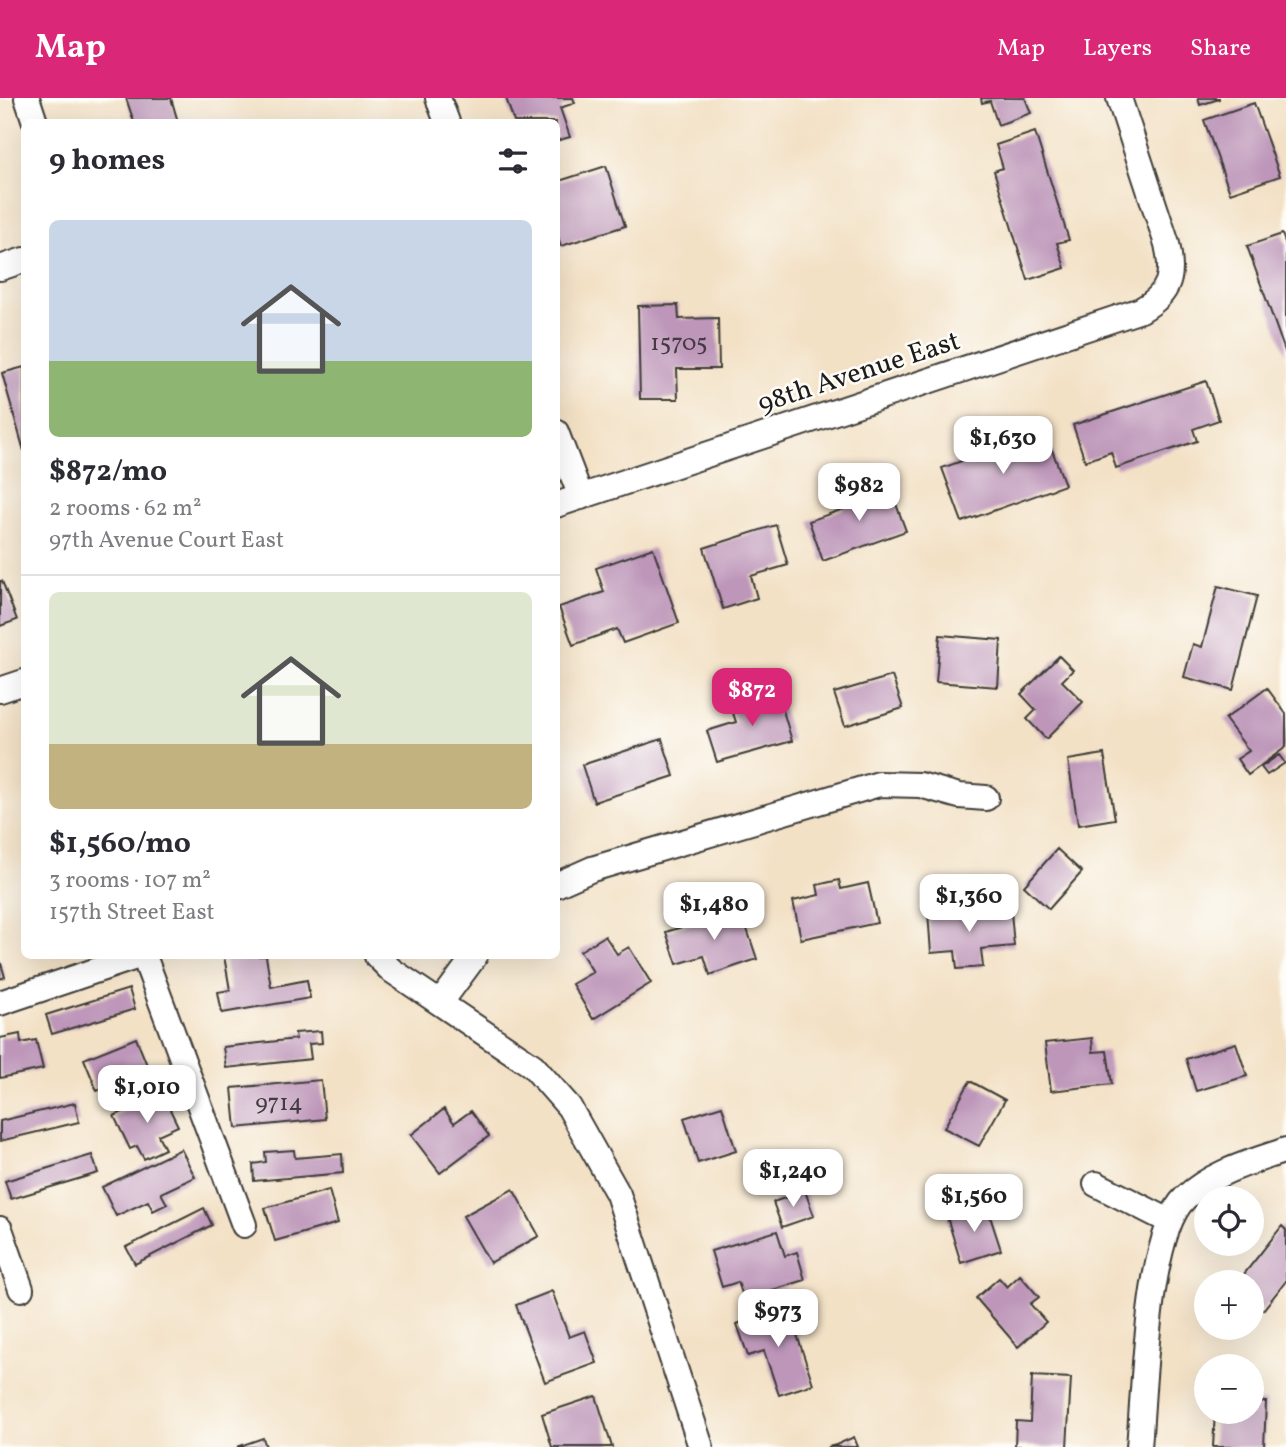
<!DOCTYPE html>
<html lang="en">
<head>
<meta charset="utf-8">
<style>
  :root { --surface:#fff; --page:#f2f2f3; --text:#2b2b33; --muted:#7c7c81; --line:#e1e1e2; --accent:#db2777 }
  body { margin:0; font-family:Vollkorn,serif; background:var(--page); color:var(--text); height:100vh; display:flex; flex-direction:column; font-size:26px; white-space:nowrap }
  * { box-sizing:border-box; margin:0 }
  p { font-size:23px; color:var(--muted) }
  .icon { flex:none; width:38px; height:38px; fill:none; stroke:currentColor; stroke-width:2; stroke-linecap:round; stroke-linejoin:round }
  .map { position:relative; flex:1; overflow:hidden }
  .drawer { position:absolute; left:21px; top:21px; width:539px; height:840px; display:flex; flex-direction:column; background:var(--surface); border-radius:10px; box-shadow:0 7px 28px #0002 }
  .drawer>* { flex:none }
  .tools { position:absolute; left:1194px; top:1088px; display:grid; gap:14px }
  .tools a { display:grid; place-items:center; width:70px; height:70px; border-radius:50%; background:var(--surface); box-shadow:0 7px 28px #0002; font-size:35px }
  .price { position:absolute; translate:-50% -60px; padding:0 16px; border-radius:14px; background:#fff; color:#222; font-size:23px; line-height:46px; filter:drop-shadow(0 2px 4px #0008) }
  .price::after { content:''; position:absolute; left:50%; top:42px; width:21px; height:16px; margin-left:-10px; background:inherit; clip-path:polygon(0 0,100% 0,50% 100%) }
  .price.current { background:var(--accent); color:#fff }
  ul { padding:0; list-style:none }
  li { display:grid; align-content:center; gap:14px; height:371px; padding:0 28px }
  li+li { border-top:2px solid var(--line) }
  li span { display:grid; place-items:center; height:217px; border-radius:10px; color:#555 }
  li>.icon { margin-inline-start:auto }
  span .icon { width:126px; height:126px; fill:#fffc; stroke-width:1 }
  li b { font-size:30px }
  h2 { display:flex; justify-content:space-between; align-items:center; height:84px; padding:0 28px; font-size:30px }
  header { display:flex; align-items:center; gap:42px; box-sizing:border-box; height:98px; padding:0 35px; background:var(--accent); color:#fff }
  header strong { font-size:33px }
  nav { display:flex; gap:38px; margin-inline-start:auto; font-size:24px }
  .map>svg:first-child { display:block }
  .building { fill:#bd96b9 }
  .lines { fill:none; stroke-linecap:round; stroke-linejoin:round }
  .street-casing { stroke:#3c3a36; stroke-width:28 }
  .street { stroke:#fff; stroke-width:24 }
  .labels { text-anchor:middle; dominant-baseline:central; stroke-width:5; stroke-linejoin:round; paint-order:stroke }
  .number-label { font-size:24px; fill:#443a43 }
  .street-label { font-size:28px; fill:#1c1c1c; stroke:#fdfcf7 }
</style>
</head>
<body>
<header>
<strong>Map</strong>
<nav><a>Map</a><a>Layers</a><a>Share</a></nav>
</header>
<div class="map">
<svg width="1286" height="1349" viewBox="0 0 1286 1349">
  <rect width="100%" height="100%" fill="#fdfcf7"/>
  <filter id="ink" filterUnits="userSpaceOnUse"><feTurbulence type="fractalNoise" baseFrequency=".0143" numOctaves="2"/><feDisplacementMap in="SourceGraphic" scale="14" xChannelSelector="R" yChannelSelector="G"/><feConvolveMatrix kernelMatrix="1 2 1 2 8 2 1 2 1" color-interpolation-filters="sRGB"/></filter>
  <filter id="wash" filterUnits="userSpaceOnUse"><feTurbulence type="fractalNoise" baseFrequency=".00686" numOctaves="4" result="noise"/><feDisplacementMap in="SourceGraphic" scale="28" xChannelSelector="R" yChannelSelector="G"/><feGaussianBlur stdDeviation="1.57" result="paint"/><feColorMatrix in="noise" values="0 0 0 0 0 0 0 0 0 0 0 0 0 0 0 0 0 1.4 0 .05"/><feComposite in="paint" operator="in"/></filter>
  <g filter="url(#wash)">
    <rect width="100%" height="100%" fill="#f3e1c6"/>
    <g id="blocks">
      <path class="building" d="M126 0H171L178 24H134Z
        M506 0H573L575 5 560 10 570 39 556 43V24H514Z
        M981 0H1025L1031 15 998 27 990 3 982 5Z
        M1198 0H1219V1L1200 7Z
        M1254 5 1280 78 1230 95 1204 22Z
        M1035 34 1069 142 1057 145 1065 170 1028 182 994 73 1003 70 996 47Z
        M606 68 625 128 561 148 556 133V84Z
        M1282 136 1286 147V256L1247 148Z
        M678 207 679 221 718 220 719 271H677L678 301H640L638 208Z
        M24 269V353L2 275Z
        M1206 283 1219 322 1193 331 1197 343 1116 370 1111 354 1085 363 1073 327Z
        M1045 333 1065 387 962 424 942 370Z
        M886 379 906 433 823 463 809 423 844 411 842 406 872 395 869 386Z
        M776 427 788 467 751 478 757 500 723 511 704 450Z
        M653 450 679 525 623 545 617 531 573 547 559 509 604 494 596 470Z
        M0 483H2L17 522 0 528Z
        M1218 488 1257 498 1233 592 1184 579 1193 546 1202 549Z
        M940 537 1001 542 998 589 936 584Z
        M1059 558 1073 572 1062 583 1083 604 1046 641 1027 621 1036 612 1021 596Z
        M892 578 903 610 845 628 834 595Z
        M1267 590 1286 616V649L1248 677 1237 661 1249 653 1225 621Z
        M777 592 792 643 717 664 707 633 736 624 730 606Z
        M662 641 674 678 594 704 582 667Z
        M1104 656 1115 721 1078 727 1068 662Z
        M1279 657 1285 665 1267 677 1261 669Z
        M1057 751 1082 774 1049 811 1024 788Z
        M839 782 841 791 868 785 877 825 801 841 793 803 819 797 817 787Z
        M740 810 757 861 710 877 704 858 677 866 666 834Z
        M975 811 976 816 1011 814 1014 848 981 851 983 869 957 871 955 853 931 855 928 814Z
        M605 838 617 856 629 849 651 885 593 921 572 886 593 874 580 853Z
        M224 858H266L271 889 307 882 310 900 222 915 218 894 230 892Z
        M0 862 5 879 0 881Z
        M129 891 135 911 52 936 46 917Z
        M321 933 322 945 309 946 311 961 226 970 223 949 296 941 295 935Z
        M20 936 21 945 36 942 43 971 0 980V940Z
        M136 940 149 972 97 993 84 961Z
        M1092 940 1093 954 1107 953 1112 986 1051 993 1045 945Z
        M1236 945 1247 978 1196 993 1186 961Z
        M321 982 325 1021 236 1030 232 990Z
        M970 983 1005 1002 979 1048 944 1030Z
        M162 995 178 1028 158 1037 165 1051 144 1061 137 1048 130 1051 114 1018Z
        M75 1005 79 1024 0 1043V1023Z
        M722 1008 736 1053 698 1065 684 1020Z
        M444 1011 454 1025 471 1013 489 1038 440 1075 411 1037Z
        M181 1051 195 1079 161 1095 167 1106 153 1113 148 1103 116 1118 102 1089Z
        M294 1052 295 1060 342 1056 343 1075 254 1083 253 1066 266 1064 265 1054Z
        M92 1057 98 1075 11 1101 5 1083Z
        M513 1091 539 1138 490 1165 463 1118Z
        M329 1092 338 1125 275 1143 265 1110Z
        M805 1093 814 1118 782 1129 773 1104Z
        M986 1106 1001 1152 961 1165 947 1119Z
        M204 1110 212 1127 135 1166 126 1149Z
        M1282 1128 1286 1132V1183L1263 1212 1251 1202V1185H1237Z
        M777 1133 785 1158 797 1154 805 1182 744 1201 738 1184 722 1189 711 1153Z
        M1020 1177 1039 1199 1030 1206 1046 1224 1018 1249 976 1200 999 1180 1007 1189Z
        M552 1193 569 1239 585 1233 597 1265 545 1284 516 1207Z
        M788 1209 813 1286 779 1297 764 1253 748 1258 737 1226Z
        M1032 1278 1071 1280 1067 1349 1015 1348 1016 1323 1030 1324Z
        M1251 1286H1254L1253 1303 1266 1304 1264 1349H1213L1215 1314H1251Z
        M596 1298 612 1349H552L542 1316Z
        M854 1339 858 1349H828L836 1347Z
        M263 1340 266 1349H237Z"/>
    </g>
  </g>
  <g filter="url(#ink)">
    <use href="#blocks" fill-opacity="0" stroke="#3c3a36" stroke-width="2"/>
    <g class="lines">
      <g class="street-casing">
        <path id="street" d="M27 0 35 24
          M438 0 447 24
          M0 170 24 162
          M556 334 581 399
          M556 407 1141 212C1171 195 1174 177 1167 146L1119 0
          M0 592 24 584
          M556 787 592 771 879 686 920 687 959 698 986 700
          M144 858 244 1127
          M377 858 391 872 533 968 569 1009 618 1096 701 1349
          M441 904 475 858
          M0 905 139 858
          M1096 1086 1169 1123
          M0 1131 21 1191
          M1139 1349C1144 1293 1147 1136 1185 1100 1212 1074 1252 1064 1286 1052"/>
      </g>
      <use href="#street" class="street"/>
    </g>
  </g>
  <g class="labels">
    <g class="number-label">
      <text x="679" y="246">15705</text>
      <text x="279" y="1006">9714</text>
    </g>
    <g class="street-label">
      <text transform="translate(859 275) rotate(-18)">98th Avenue East</text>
    </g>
  </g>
</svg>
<div class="tools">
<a><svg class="icon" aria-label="locate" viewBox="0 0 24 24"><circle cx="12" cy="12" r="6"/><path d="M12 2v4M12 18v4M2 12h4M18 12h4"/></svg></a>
<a>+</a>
<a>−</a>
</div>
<b class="price" style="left:1003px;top:378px">$1,630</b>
<b class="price" style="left:859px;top:425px">$982</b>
<b class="price current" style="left:752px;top:630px">$872</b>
<b class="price" style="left:969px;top:836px">$1,360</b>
<b class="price" style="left:714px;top:844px">$1,480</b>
<b class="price" style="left:147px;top:1027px">$1,010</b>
<b class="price" style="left:793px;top:1111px">$1,240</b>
<b class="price" style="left:974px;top:1136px">$1,560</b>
<b class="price" style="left:778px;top:1251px">$973</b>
<section class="drawer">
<h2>9 homes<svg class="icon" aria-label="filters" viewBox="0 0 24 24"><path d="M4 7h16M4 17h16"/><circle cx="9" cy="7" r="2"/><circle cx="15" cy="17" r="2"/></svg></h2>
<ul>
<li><span style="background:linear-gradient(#c9d6e8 65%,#8fb573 0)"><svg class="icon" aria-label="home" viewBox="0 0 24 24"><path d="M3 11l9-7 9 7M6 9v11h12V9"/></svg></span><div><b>$872/mo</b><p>2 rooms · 62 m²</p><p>97th Avenue Court East</p></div></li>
<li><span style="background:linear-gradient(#dfe7d0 70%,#c2b280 0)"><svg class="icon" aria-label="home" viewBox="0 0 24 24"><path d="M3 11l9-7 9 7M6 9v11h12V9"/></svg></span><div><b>$1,560/mo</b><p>3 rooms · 107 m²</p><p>157th Street East</p></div></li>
</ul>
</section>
</div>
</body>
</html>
